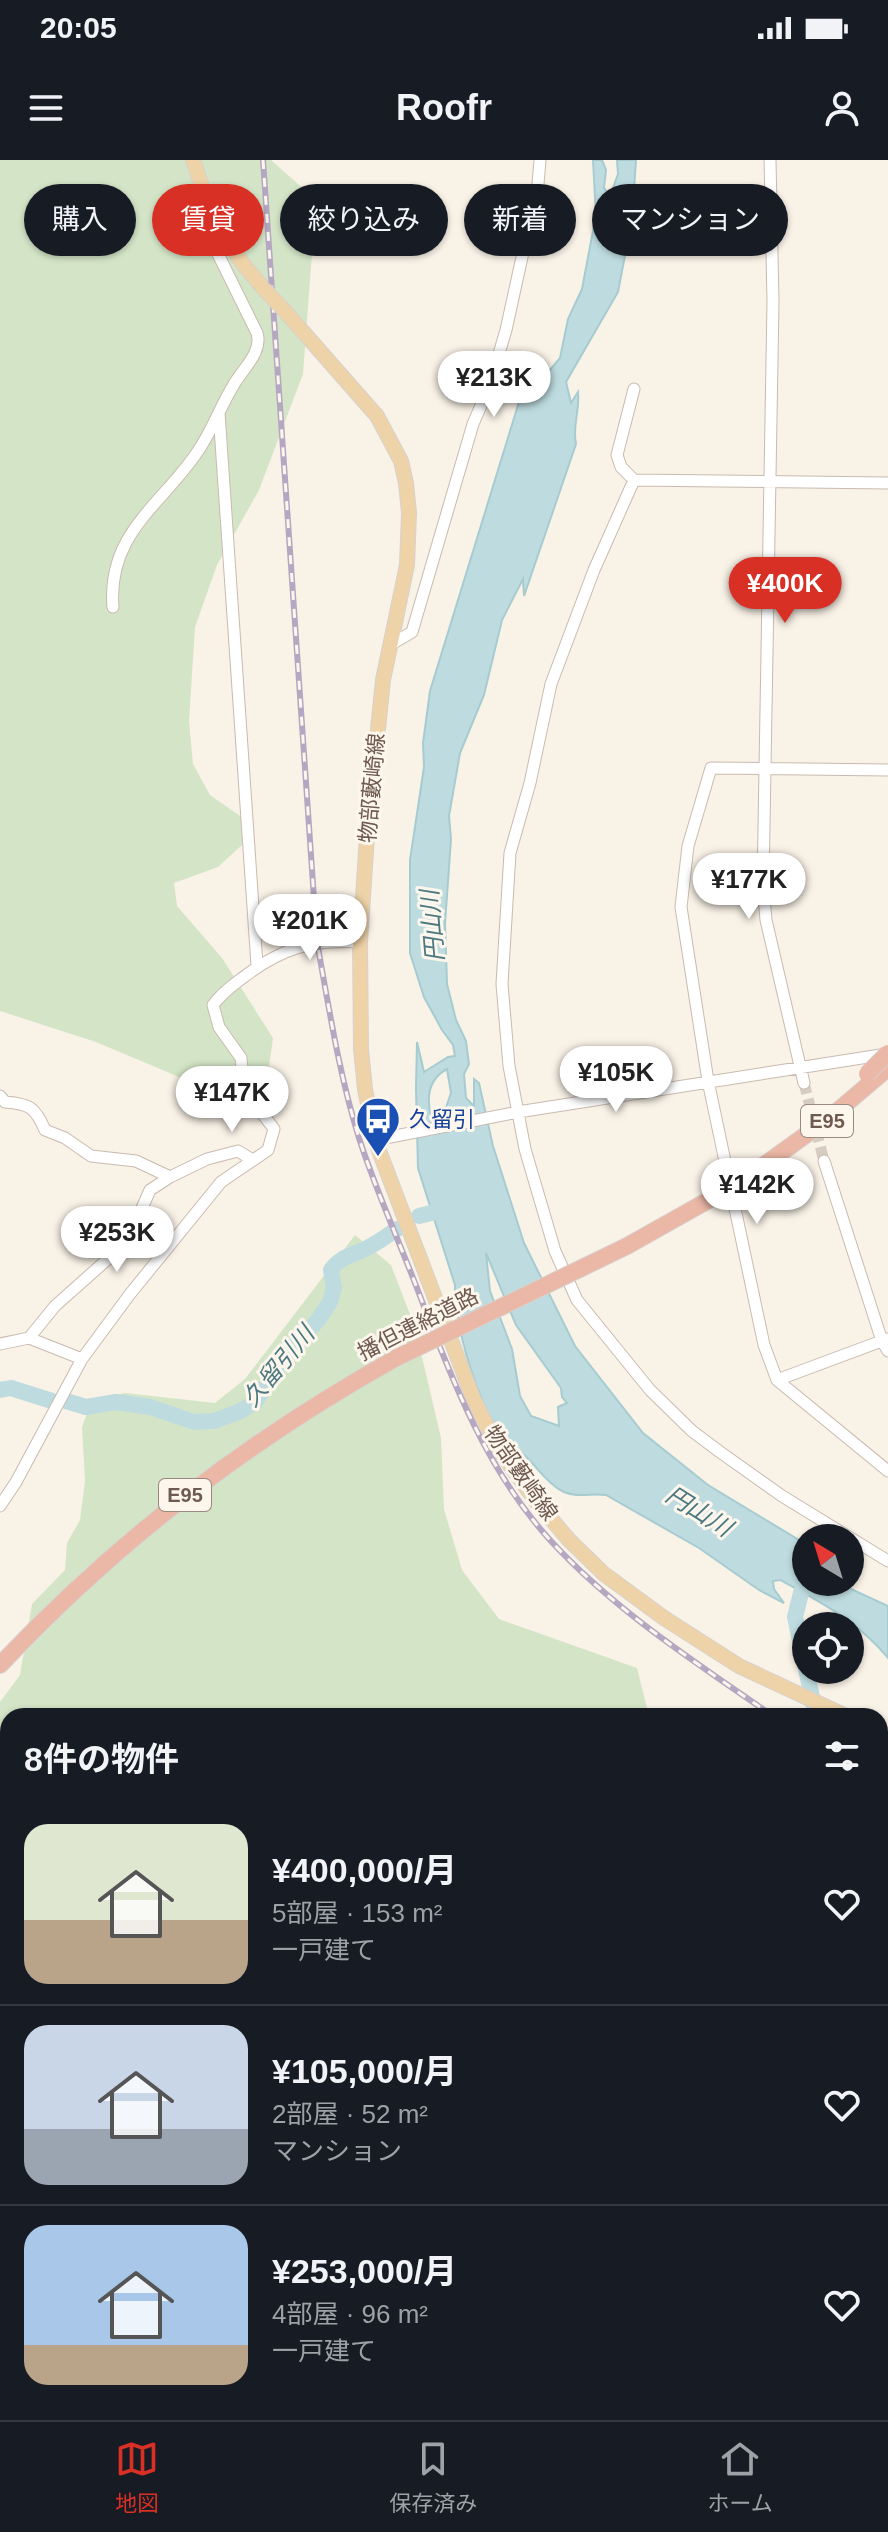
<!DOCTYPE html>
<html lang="ja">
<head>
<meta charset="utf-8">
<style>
  :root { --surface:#171b24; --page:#242831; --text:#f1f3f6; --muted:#9ea1a6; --line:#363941; --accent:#d93025 }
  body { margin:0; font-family:Helvetica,"Noto Sans JP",sans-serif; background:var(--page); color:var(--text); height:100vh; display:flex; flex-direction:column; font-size:30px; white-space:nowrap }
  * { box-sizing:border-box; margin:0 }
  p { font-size:26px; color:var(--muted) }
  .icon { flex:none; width:44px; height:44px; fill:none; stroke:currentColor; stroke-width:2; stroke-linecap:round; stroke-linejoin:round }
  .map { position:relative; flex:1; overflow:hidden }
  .details { position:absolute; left:0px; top:1548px; width:888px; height:712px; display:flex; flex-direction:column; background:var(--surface); border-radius:24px 24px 0 0; box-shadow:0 2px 6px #0004 }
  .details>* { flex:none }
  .guide { position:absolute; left:24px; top:24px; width:840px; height:72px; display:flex; gap:16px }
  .needle { width:52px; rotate:322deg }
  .controls { position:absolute; left:792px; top:1364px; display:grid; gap:16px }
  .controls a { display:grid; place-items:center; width:72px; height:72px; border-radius:50%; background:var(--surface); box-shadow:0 2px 6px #0004; font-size:40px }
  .price { position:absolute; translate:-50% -68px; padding:0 18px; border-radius:28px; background:#fff; color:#222; font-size:26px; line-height:52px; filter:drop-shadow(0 2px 4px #0008) }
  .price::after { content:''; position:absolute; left:50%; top:48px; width:24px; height:18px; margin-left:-12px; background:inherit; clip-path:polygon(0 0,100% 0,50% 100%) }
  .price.selected { background:var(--accent); color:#fff }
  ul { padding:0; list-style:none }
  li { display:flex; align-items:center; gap:24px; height:200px; padding:0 24px }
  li+li { border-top:2px solid var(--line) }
  li span { display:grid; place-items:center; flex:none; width:224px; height:160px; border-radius:24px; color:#555 }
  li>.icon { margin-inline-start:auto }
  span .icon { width:96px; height:96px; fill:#fffc; stroke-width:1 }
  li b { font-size:34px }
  h2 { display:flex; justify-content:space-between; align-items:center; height:96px; padding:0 24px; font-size:34px }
  .tag { padding:0 28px; border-radius:36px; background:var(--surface); box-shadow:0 2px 6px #0004; font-size:28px; line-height:72px }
  .tag.selected { background:var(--accent); color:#fff }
  .status { display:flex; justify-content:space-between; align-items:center; height:56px; padding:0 40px; background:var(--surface); direction:ltr }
  .status svg { height:22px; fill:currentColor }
  header { display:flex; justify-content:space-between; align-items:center; height:104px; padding:0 24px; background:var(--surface); font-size:36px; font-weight:800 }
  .menu { display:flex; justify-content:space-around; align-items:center; height:112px; border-top:2px solid var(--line); background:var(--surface); font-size:22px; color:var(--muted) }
  .menu a { display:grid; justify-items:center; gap:4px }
  .menu .selected { color:var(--accent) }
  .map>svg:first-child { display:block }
  .green { fill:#d4e5c7 }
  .water { fill:#bedce0; stroke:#a6cbd0; stroke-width:2; fill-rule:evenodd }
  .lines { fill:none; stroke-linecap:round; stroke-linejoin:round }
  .river { stroke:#bedce0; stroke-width:16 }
  .minor-tunnel { stroke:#d6ccc1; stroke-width:11; stroke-dasharray:11 5.5; stroke-linecap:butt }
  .minor-casing { stroke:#c9baaf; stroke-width:13 }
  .major-casing { stroke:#d7d1ce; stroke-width:16 }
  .highway-casing { stroke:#d7d1ce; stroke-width:18 }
  .minor { stroke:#fff; stroke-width:11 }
  .major { stroke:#efd3a8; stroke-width:14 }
  .highway { stroke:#ebb7a6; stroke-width:16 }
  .rail-casing { stroke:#b5a7c1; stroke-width:6 }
  .rail { stroke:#fcf6ed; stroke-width:3; stroke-dasharray:9; stroke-linecap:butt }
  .major-bridge-casing { stroke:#d7d1ce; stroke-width:16; stroke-linecap:butt }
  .highway-bridge-casing { stroke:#d7d1ce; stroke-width:18; stroke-linecap:butt }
  .major-bridge { stroke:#efd3a8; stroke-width:14 }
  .highway-bridge { stroke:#ebb7a6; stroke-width:16 }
  .labels { text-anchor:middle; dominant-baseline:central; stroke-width:6; stroke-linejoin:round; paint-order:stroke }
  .shield { fill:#fcf6ed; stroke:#99897e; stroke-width:2 }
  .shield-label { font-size:20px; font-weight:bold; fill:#6f5a4f }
  .street-label { font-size:22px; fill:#6f5a4f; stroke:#fcf6ed }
  .transit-label { font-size:22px; fill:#164399; stroke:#fcf6ed; text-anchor:start }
  .water-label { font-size:24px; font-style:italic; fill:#4c7880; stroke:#fcf6ed }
</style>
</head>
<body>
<div class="status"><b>20:05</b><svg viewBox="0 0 49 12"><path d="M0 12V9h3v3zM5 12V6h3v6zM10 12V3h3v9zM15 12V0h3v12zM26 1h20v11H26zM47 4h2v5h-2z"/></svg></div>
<header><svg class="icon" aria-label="menu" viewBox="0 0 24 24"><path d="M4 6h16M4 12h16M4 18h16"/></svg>Roofr<svg class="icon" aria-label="person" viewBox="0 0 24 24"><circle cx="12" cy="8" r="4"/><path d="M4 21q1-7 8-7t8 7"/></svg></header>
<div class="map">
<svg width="888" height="2260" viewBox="0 0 888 2260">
  <rect width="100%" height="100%" fill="#f9f2e7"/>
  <path class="green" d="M0 0H271L316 40 303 214 259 330 217 405 195 467 189 561 193 604 210 635 243 658 242 685 218 707 174 723 177 746 222 798 273 878 269 907 198 925 96 882 0 851Z
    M355 1075 391 1105 415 1167 441 1278 444 1349 462 1410 499 1459 637 1508 649 1556H8V2015L0 2019V1542L20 1515 32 1444 65 1410 67 1383 80 1360 85 1321 82 1267 92 1240 125 1233 215 1243 245 1219Z
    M888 1873V2260H692L696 2252H880V1877Z"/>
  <path class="water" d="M593 0H602L606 10 604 28 610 36 618 14 617 0H636L632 59 618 132 566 222 571 243 578 232C580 251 572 266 576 284L524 436 523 419 502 460 484 535 460 593 449 656 451 679 445 764 447 824 456 860 466 881 469 904 464 914 466 938 474 946V919L479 923 493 986 524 1083 575 1186 643 1273 708 1325 804 1383 806 1422H842L853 1430 888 1446V1498C860 1463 819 1441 780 1420L773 1421 774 1429 784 1443 759 1430 699 1388 606 1335C591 1333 578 1338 564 1332 552 1327 540 1312 532 1303 519 1289 499 1274 490 1257 472 1221 455 1165 455 1125L418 1008 416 928 417 882 424 912 448 897 455 896 453 885 442 870 424 837 410 793V700L424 607 423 583 430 531 519 242 528 229 535 228 560 198 568 159 582 129 596 55ZM447 909 451 933 442 959H432C426 939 427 920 447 909ZM486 1093 516 1165 561 1228 562 1237 567 1243 558 1247 559 1266 531 1256 520 1236 512 1189 490 1131Z"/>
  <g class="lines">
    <path class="river" d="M419 1056 451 1048
      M0 1230 11 1228 52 1241
      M66 1241 86 1247 116 1242 150 1247 194 1262 214 1261 241 1251 255 1242 286 1195 318 1160 330 1142 334 1128 331 1110C341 1095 356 1095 369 1087 379 1082 388 1075 397 1069
      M805 1417 795 1457 816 1556
      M0 2167H8"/>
    <path class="minor-tunnel" d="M804 923 824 1001"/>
    <g class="minor-casing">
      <path id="minor" d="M770 0 773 142 763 725 766 760 804 923
        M634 229 617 295 621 307 634 320 888 323
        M219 253 257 805
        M634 320 594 410 551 524 530 623 510 693 502 824 509 906 525 989 555 1091 577 1140 650 1230 692 1271 720 1292 782 1336 888 1401
        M113 447C107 373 162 345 198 291 212 271 220 247 233 226 242 209 263 193 257 173L216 90 211 77 213 58
        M390 485 412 472 473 264 489 227 506 170 538 24 540 0
        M888 610 711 608 688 686 681 747 708 921 764 1185 777 1220 888 1311
        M0 936 5 942C30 944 35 947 45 970L65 978 91 996 136 1001 170 1017
        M375 980 518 952 887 894
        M824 1001 882 1181 888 1191
        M29 1178 82 1199
        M0 1184 29 1178 55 1146 110 1097 131 1073 150 1030 170 1017 207 999 238 991 251 999
        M777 1220 887 1179
        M0 1346 16 1322 82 1199 130 1134 221 1022 268 990 274 969 244 929 241 898 219 867 213 845C221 834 230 827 241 819 280 789 310 779 360 782
        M880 1806 888 1814
        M0 2106 8 2102
        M142 2252V2260
        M431 2252 443 2260
        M235 2260 246 2252
        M479 2260 482 2252"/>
    </g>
    <g class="major-casing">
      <path id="major" d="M193 0 213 58 243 104 264 129
        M283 149 377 256 401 301 406 323 409 353 407 405 383 520 367 676 360 782 361 889 365 929 375 980 473 1238 499 1290 536 1341 569 1380 604 1414 664 1458 739 1506 846 1556
        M880 1572 888 1575
        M880 1794 888 1787
        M83 2260 94 2252"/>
    </g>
    <g class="highway-casing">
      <path id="highway" d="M739 1023 828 959 888 908
        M0 1505C118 1380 246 1282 396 1198"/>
    </g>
    <use href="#minor" class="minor"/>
    <use href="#major" class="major"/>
    <use href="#highway" class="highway"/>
    <g class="rail-casing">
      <path id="rail" d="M263 0 317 782C329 848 339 914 359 978 376 1031 400 1083 420 1136 454 1224 486 1309 550 1380 614 1450 695 1502 773 1556
        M880 1629 888 1635"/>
    </g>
    <use href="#rail" class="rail"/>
    <g class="major-bridge-casing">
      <path id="major-bridge" d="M264 129 283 149"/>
    </g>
    <g class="highway-bridge-casing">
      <path id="highway-bridge" d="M867 914 888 893
        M396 1198 627 1086 739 1023"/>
    </g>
    <use href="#major-bridge" class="major-bridge"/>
    <use href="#highway-bridge" class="highway-bridge"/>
  </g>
  <defs>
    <g id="bus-pin" transform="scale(2.3)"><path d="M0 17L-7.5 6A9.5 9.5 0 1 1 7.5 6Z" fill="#1a4fb4" stroke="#fcf6ed"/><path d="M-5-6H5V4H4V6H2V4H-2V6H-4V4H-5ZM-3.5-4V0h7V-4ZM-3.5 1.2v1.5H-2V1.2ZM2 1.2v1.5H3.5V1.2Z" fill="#fff"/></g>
  </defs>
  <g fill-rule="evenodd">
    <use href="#bus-pin" x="378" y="959"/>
  </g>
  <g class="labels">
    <g class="shield">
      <rect x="801" y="945" width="52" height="32" rx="6"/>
      <rect x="159" y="1319" width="52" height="32" rx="6"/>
    </g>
    <g class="shield-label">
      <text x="827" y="961">E95</text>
      <text x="185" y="1335">E95</text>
    </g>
    <g class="street-label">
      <text transform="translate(372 628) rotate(-85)">物部藪崎線</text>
      <text transform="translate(418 1164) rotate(-27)">播但連絡道路</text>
      <text transform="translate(521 1313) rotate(55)">物部藪崎線</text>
    </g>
    <g class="transit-label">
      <text x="409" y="959">久留引</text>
    </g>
    <g class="water-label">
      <text transform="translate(432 766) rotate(-95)">円山川</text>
      <text transform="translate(278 1206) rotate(-50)">久留引川</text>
      <text transform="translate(699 1351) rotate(32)">円山川</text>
    </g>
  </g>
</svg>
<div class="controls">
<a><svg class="needle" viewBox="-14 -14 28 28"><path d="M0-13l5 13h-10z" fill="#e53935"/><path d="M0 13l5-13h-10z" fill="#9ea1a6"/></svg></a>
<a><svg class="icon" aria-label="locate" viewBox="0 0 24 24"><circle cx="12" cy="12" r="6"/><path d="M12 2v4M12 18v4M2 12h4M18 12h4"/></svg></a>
</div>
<b class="price" style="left:494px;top:259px">¥213K</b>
<b class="price selected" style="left:785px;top:465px">¥400K</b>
<b class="price" style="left:749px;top:761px">¥177K</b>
<b class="price" style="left:310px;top:802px">¥201K</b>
<b class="price" style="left:616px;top:954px">¥105K</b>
<b class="price" style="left:232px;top:974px">¥147K</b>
<b class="price" style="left:757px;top:1066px">¥142K</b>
<b class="price" style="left:117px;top:1114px">¥253K</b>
<div class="guide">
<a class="tag">購入</a>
<a class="tag selected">賃貸</a>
<a class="tag">絞り込み</a>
<a class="tag">新着</a>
<a class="tag">マンション</a>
</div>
<section class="details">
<h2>8件の物件<svg class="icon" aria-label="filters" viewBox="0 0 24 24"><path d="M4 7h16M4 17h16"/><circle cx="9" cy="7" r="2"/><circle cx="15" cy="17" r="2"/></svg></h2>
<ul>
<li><span style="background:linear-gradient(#dfe7d0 60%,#b9a48a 0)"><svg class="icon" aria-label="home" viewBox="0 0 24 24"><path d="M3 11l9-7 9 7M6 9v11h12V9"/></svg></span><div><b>¥400,000/月</b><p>5部屋 · 153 m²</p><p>一戸建て</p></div><svg class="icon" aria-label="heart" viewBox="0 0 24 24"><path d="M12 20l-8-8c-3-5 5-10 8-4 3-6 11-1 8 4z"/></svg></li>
<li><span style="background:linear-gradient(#c9d6e8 65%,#9aa5b1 0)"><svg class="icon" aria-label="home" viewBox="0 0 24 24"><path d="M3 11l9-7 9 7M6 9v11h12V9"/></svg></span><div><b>¥105,000/月</b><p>2部屋 · 52 m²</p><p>マンション</p></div><svg class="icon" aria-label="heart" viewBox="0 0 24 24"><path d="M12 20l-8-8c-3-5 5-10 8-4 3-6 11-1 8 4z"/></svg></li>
<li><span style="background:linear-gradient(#a9c7e8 75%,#b9a48a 0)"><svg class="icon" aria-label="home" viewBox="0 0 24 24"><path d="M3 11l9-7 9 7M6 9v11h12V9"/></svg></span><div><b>¥253,000/月</b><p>4部屋 · 96 m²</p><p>一戸建て</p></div><svg class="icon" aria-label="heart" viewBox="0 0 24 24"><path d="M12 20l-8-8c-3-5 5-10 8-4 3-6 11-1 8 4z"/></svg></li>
</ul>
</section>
</div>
<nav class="menu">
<a class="selected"><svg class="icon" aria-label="map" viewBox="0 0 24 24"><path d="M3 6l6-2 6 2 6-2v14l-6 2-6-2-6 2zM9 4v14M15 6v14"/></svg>地図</a>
<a><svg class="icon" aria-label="saved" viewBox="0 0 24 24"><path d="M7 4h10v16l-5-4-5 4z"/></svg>保存済み</a>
<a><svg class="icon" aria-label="home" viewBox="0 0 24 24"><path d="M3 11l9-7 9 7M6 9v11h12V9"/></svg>ホーム</a>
</nav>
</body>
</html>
